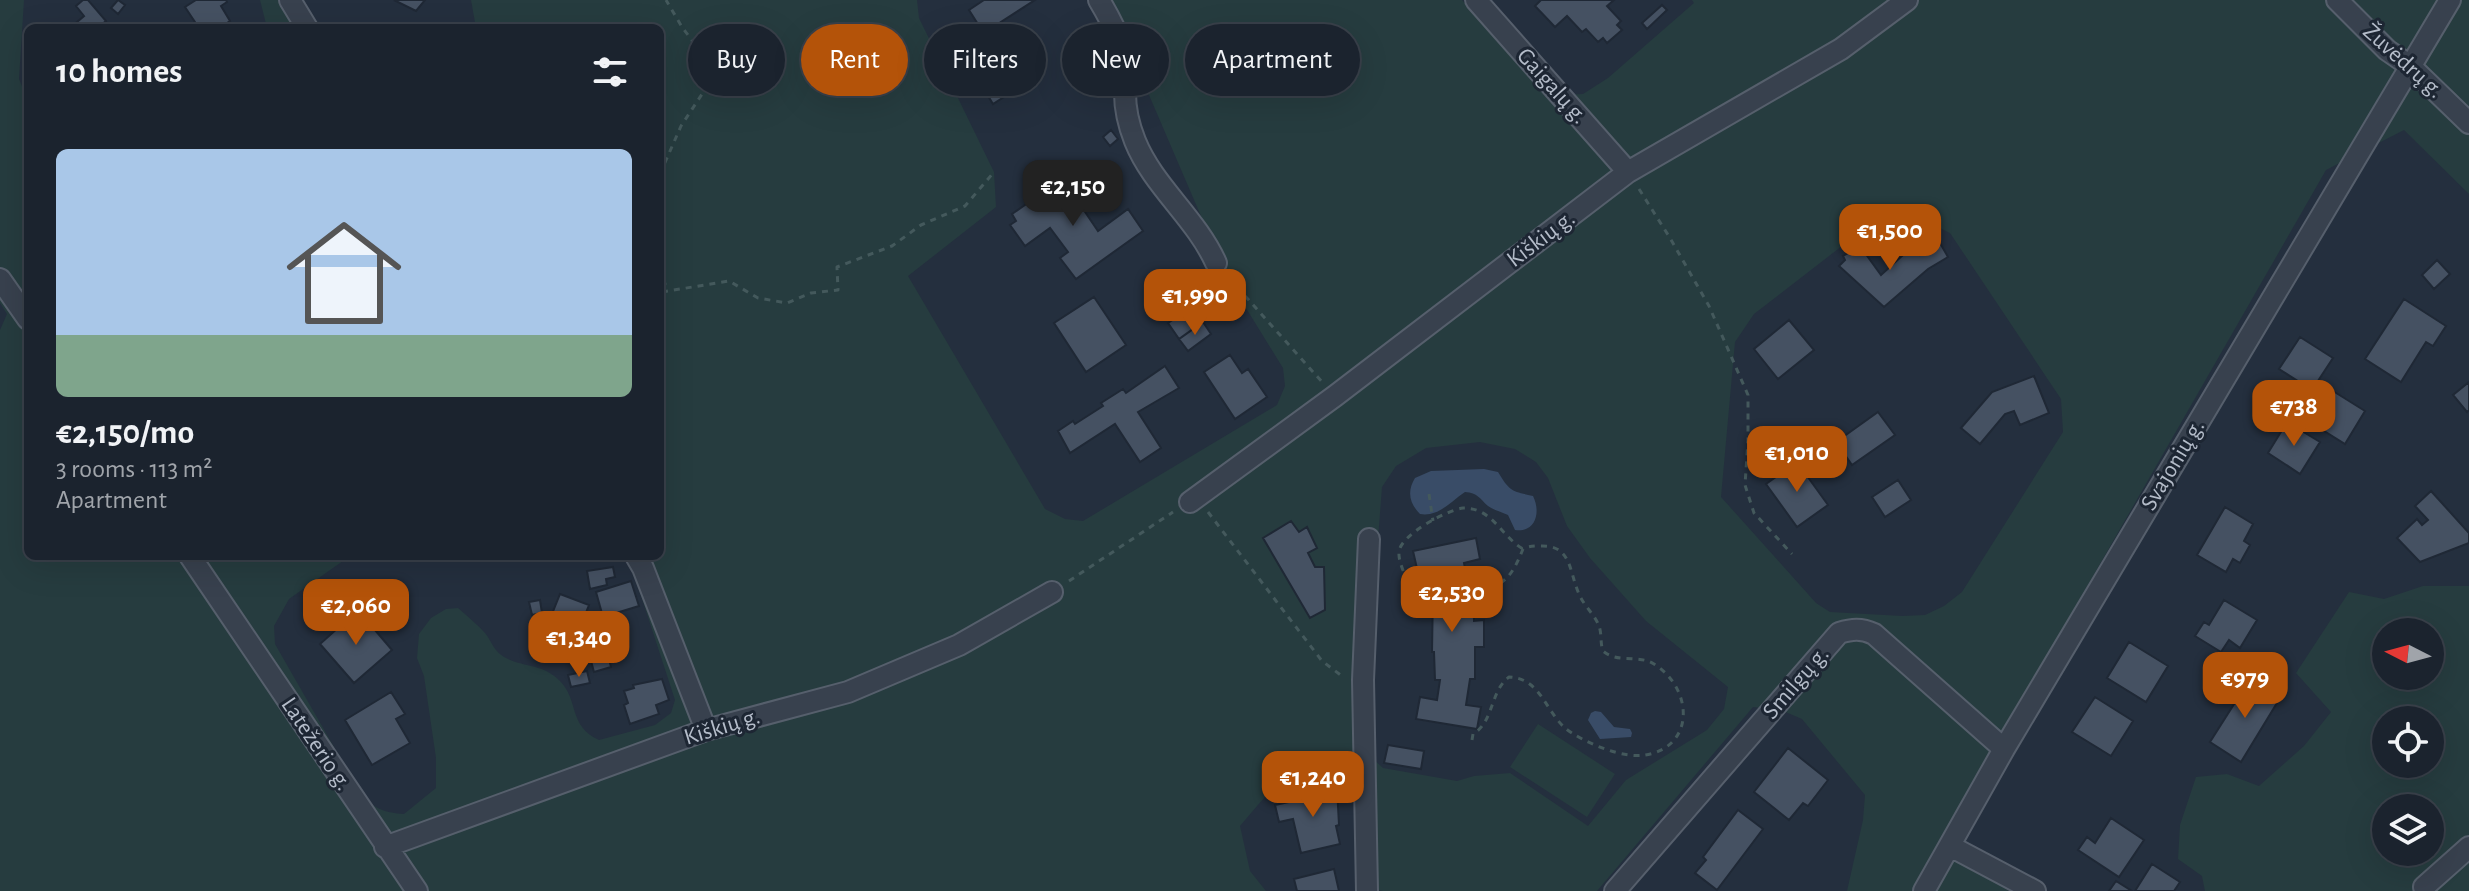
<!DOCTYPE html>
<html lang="en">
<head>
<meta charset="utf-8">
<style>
  :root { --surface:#1b232e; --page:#242b36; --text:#f1f3f6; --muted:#a0a4aa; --line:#39404a; --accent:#b45309 }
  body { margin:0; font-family:"Alegreya Sans",sans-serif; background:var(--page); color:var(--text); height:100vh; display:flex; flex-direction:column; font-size:30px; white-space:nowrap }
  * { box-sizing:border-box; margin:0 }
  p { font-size:26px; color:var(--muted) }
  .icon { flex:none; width:44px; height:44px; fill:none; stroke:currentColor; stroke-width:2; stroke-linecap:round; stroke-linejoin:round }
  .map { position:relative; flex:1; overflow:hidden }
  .sheet { position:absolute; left:24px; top:24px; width:640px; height:536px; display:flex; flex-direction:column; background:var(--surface); border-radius:12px; box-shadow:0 8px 32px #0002,0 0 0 2px var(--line) }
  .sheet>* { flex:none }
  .guide { position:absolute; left:688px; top:24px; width:760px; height:72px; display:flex; gap:16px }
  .needle { width:52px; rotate:276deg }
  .controls { position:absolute; left:2372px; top:618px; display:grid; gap:16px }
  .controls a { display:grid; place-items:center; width:72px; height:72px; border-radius:50%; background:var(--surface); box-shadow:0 8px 32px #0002,0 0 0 2px var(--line); font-size:40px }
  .price { position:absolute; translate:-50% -68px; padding:0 18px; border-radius:16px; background:var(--accent); color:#fff; font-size:26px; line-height:52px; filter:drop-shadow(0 2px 4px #0008) }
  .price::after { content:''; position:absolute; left:50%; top:48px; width:24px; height:18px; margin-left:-12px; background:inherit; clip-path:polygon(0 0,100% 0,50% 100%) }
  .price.on { background:#222; color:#fff }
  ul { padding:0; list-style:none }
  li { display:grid; align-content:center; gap:16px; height:424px; padding:0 32px }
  li span { display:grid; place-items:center; height:248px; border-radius:12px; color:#555 }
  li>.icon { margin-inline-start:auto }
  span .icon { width:144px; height:144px; fill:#fffc; stroke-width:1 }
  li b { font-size:34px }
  h2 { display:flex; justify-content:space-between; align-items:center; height:96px; padding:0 32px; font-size:34px }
  .chip { padding:0 28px; border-radius:36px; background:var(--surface); box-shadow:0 8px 32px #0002,0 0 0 2px var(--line); font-size:28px; line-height:72px }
  .chip.on { background:var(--accent); color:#fff }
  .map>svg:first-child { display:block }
  .green { fill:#263c3f; fill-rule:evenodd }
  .water { fill:#394c67 }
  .building { fill:#455162; stroke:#1f2835; stroke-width:2 }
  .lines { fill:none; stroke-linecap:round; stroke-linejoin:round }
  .street-casing { stroke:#565f6c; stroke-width:24 }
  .path { stroke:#44595c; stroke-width:3; stroke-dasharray:6 6; stroke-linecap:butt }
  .street { stroke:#38414e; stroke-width:20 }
  .labels { text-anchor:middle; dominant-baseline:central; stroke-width:6; stroke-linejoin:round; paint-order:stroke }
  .street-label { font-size:24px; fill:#b4bcc9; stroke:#1d2633 }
</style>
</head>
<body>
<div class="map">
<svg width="2469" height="891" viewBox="0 0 2469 891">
  <rect width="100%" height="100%" fill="#242f3e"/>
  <path class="green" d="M0 0H24L19 79 28 101V556H350L289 599 274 626 275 644 362 796C376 809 385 813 404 814L436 788V758L424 676 417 658 419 634 431 618 446 609 458 608C467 616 477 624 485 633 492 642 494 651 504 657 523 668 542 663 560 681 579 700 568 726 599 740L655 725 671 713 675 700 633 571 623 556H660V28H476L471 0H917L919 18 994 172 996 207 908 276 1045 509 1065 519 1083 521 1277 405 1285 386 1283 368 1228 279 1143 81 1106 0H1462L1545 96 1583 94 1608 78 1694 3 1692 0H2469V194L2404 130 2326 170 1937 848 2009 891H1847L1863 820 1865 795 1802 719 1781 710 1753 707 1597 891H1383L1374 889 1377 808 1355 755C1296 756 1276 784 1240 826L1250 871 1266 891H0V330L7 314 0 303ZM1893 217 1924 220 1950 233 2061 399 2063 432 1962 592 1944 606 1925 615 1902 616 1830 612 1816 603 1721 497 1735 342 1754 314 1873 222ZM1480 442 1515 449 1536 462 1548 478 1567 526 1590 558 1646 621 1728 687 1724 709 1707 730 1626 780 1588 826 1510 773 1474 776 1457 781 1383 768 1371 757 1370 645 1382 487 1396 466 1426 448Z
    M260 0H282L300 28H267Z
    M2423 586H2469V891H2205L2202 876 2178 859 2180 825 2196 777 2227 774 2259 786 2304 746 2331 712 2296 673 2349 592 2384 599ZM2386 632H2430V676H2386ZM2386 720H2430V764H2386ZM2386 808H2430V852H2386Z
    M1538 724 1615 774 1587 817 1510 767Z"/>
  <path class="water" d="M1484 469 1498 472C1510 492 1512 491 1533 496 1541 512 1536 533 1515 530L1508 515C1501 512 1494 510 1488 506 1479 498 1478 493 1465 492 1450 502 1439 517 1420 514 1409 503 1407 491 1415 478L1431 471Z
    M1595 711 1601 712 1614 727 1630 729 1632 733 1631 737 1600 739 1588 720 1591 713Z"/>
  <path class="building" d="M83 0H88L106 21 97 28H70L84 16 76 6Z
    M118 0 125 5 118 14 111 8Z
    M196 0H226L227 2 221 6 230 21 219 28H199L185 7Z
    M394 0H425L416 11Z
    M984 0H1035L990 29 1006 54 1018 45 1026 57 1022 60 1026 67 1030 64 1038 75 993 104 957 45 981 29 969 10Z
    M1541 0H1614L1607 6 1621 21 1617 25 1622 30 1607 43 1603 38 1598 42 1586 29 1582 32 1567 16 1555 27 1535 6Z
    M1662 5 1667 10 1647 29 1642 23Z
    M1111 130 1118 139 1110 146 1103 137Z
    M1072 181 1087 203 1081 206 1098 231 1128 209 1143 231 1076 279 1060 258 1068 252 1050 228 1025 246 1010 225 1016 221 1012 214 1049 188 1054 194Z
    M1940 243 1948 257 1928 269 1884 307 1839 266 1845 260 1843 256 1860 246 1881 275 1914 245 1920 255Z
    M2437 260 2450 274 2434 289 2422 275Z
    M1094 297 1126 345 1086 372 1054 323Z
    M2404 299 2446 326 2433 346 2426 342 2401 382 2365 359Z
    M1192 307 1203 322 1179 339 1168 323Z
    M1789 320 1814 350 1778 379 1754 349Z
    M1203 322 1211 334 1188 351 1179 339Z
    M2300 337 2333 358 2312 390 2279 369Z
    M1230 355 1242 373 1248 369 1267 397 1235 419 1204 372Z
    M1165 366 1179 388 1138 412 1161 448 1140 462 1115 424 1070 453 1058 431 1073 421 1075 424 1103 406 1101 403 1123 389 1126 393Z
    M2034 376 2049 413 2020 425 2014 411 2005 414 1980 444 1961 428 1992 392Z
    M2469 382V410L2467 412 2453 395Z
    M2333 391 2365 411 2345 444 2313 424Z
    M1878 412 1895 435 1852 465 1836 442Z
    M2287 422 2320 442 2300 474 2268 453Z
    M1797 462 1828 505 1797 527 1766 484Z
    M1898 480 1911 500 1885 517 1872 497Z
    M2431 491 2469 533V543L2420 562 2397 538 2417 519 2422 525 2428 520 2415 506Z
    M2225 507 2253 524 2244 541 2250 545 2240 563 2233 559 2226 572 2197 555Z
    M1291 521 1299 532 1307 527 1317 548 1308 553 1315 567H1324L1325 610 1310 618 1263 538Z
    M1476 538 1480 559 1464 563 1469 588 1473 587 1474 621 1484 620V647H1475V679H1470L1466 705 1481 707 1477 729 1416 719 1420 697 1437 700 1440 680H1435L1434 652H1432L1433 589 1438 588 1433 569 1418 573 1413 551Z
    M613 567 615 577 606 579 607 585 590 589 587 571Z
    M631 581 639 606 603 617 596 592Z
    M560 594 589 605 581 625 552 614Z
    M540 600 542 613 532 615 529 602Z
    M2224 600 2257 620 2240 648 2229 640 2221 652 2195 636 2204 622 2209 625Z
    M358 610 392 650 354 683 320 644Z
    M2129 642 2168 666 2146 702 2107 678Z
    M608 655 611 667 594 672 591 661Z
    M587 671 590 683 571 687 568 675Z
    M662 679 669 700 656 705 659 714 630 724 624 705 628 703 624 691 634 688 633 685Z
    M2250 679 2280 698 2241 762 2210 742Z
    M391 692 405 714 396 719 410 743 372 765 345 720Z
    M2095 697 2133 721 2111 756 2072 732Z
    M1388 745 1424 751 1421 769 1384 763Z
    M1788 748 1828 780 1808 806 1803 803 1789 820 1754 792Z
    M1337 787 1339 825 1336 826 1340 844 1301 853 1293 819 1279 822 1275 805 1289 802 1288 798Z
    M1738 810 1763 829 1717 890 1695 873 1706 860 1703 857Z
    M2111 818 2144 840 2119 877 2078 850 2087 837 2095 843Z
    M2152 864 2180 882 2174 891H2135Z
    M1334 869 1339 891H1297L1294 879Z
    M2116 881 2132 891H2109Z"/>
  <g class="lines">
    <g class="street-casing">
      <path id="street" d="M290 0 307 28
        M1099 0C1111 20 1127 50 1127 74 1127 80 1124 86 1125 93 1125 109 1129 126 1135 141 1153 186 1196 218 1216 263
        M1476 0 1628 172
        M2337 0 2387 50 2410 66 2469 123
        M0 279 28 319
        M1190 502 1335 396 1628 172 1841 49 1907 0
        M190 556 417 891
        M636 556 643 568 706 730
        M1950 846 2035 891
        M385 847 706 730 848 692 959 645 1052 592
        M2424 887 2469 847
        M1367 891 1363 680 1369 539
        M1615 891 1839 633C1852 629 1861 628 1874 634L2004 749
        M1924 891 2004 749 2450 0"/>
    </g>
    <path class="path" d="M660 174 681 126 704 91 705 58 682 27 666 0
      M1639 189 1670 238 1709 306 1748 395V440L1745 485 1754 513 1792 554
      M660 268 665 284 660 297
      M1229 278 1323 383
      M662 292 729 281 758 298 787 303 811 293 838 290 837 267 892 246 921 225 965 206 994 172
      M1429 494 1433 521
      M1208 512 1322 661 1342 676
      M1069 581 1173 512
      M1410 594C1409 579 1398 565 1399 552 1400 535 1447 510 1463 508 1469 508 1475 509 1481 512 1498 521 1506 539 1523 549
      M1472 740 1473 734C1494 722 1490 691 1509 677 1540 678 1545 710 1565 728 1582 742 1623 759 1645 755 1696 747 1693 688 1654 664 1638 654 1618 664 1603 651 1600 643 1602 634 1599 626 1595 615 1584 606 1579 594 1569 572 1572 545 1541 546 1534 546 1529 546 1523 549 1516 566 1509 583 1489 588"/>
    <use href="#street" class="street"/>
  </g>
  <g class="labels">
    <g class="street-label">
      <text transform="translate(2403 61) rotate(42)">Žuvėdrų g.</text>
      <text transform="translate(1552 86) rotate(48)">Gaigalų g.</text>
      <text transform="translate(1541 239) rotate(-37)">Kiškių g.</text>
      <text transform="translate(2173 465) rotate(-59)">Svajonių g.</text>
      <text transform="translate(1796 683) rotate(-49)">Smilgų g.</text>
      <text transform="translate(722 727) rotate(-17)">Kiškių g.</text>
      <text transform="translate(316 744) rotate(56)">Latežerio g.</text>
    </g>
  </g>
</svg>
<div class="controls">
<a><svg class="needle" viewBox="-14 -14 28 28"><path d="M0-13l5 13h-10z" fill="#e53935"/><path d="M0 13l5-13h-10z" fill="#a0a4aa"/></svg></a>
<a><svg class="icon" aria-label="locate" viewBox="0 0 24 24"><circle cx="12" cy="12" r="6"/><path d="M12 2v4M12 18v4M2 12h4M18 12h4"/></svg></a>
<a><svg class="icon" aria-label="layers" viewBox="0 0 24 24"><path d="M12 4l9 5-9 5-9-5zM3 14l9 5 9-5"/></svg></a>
</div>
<b class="price on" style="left:1073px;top:228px">€2,150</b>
<b class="price" style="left:1890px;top:272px">€1,500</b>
<b class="price" style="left:1195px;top:337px">€1,990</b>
<b class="price" style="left:2294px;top:448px">€738</b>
<b class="price" style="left:1797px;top:494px">€1,010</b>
<b class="price" style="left:1452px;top:634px">€2,530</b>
<b class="price" style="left:356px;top:647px">€2,060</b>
<b class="price" style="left:579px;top:679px">€1,340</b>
<b class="price" style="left:2245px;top:720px">€979</b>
<b class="price" style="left:1313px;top:819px">€1,240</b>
<div class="guide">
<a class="chip">Buy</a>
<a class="chip on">Rent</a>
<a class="chip">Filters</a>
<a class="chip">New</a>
<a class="chip">Apartment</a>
</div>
<section class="sheet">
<h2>10 homes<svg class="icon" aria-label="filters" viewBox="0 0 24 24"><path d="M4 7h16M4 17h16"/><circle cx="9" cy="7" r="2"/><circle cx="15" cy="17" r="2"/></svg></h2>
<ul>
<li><span style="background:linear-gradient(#a9c7e8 75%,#7fa58c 0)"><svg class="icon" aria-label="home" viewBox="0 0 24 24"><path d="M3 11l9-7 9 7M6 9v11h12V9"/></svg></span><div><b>€2,150/mo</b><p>3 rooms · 113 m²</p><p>Apartment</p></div></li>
</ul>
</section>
</div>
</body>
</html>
